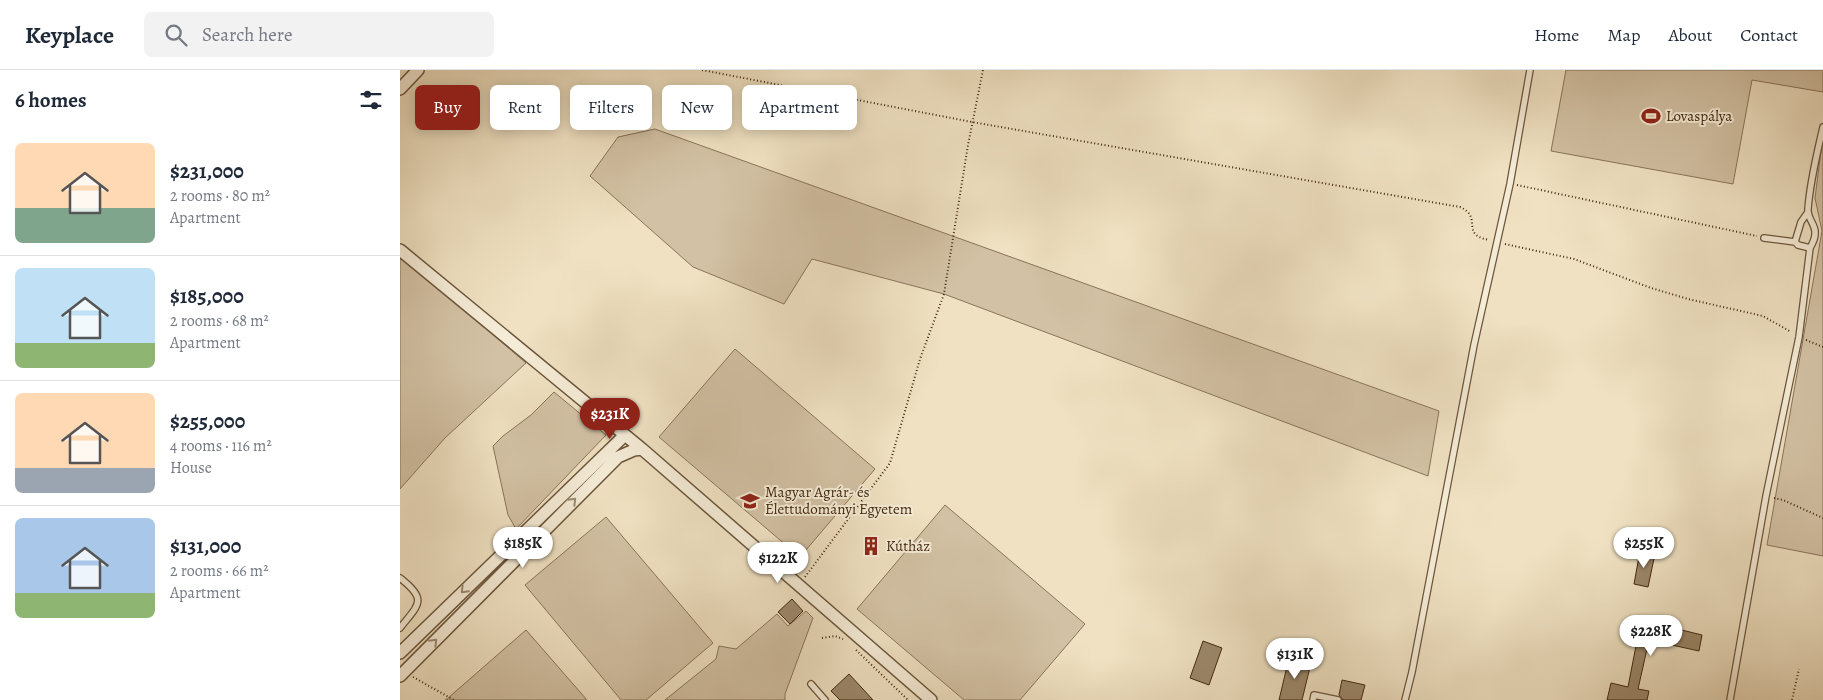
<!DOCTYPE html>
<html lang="en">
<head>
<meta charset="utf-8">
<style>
  :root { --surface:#fff; --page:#f2f2f3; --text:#1f2937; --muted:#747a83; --line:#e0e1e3; --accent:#8f2418 }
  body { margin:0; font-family:Alegreya,serif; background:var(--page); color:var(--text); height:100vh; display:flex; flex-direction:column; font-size:19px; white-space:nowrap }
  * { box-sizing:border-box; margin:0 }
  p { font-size:16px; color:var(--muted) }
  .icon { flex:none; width:28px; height:28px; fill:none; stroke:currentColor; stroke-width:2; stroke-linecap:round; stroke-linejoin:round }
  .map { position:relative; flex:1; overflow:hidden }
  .side { display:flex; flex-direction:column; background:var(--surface); width:400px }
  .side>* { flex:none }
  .top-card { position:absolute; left:15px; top:15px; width:475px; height:45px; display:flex; gap:10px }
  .price { position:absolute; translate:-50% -42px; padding:0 11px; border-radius:18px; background:#fff; color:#222; font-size:16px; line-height:32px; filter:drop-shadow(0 1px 2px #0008) }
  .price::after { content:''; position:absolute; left:50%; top:30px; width:15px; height:11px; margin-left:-8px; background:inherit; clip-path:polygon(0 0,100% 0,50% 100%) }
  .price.on { background:var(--accent); color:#fff }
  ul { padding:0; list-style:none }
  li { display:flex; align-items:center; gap:15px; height:125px; padding:0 15px }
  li+li { border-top:1px solid var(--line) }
  li span { display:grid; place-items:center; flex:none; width:140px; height:100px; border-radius:8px; color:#555 }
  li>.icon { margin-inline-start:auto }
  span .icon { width:60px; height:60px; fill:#fffc; stroke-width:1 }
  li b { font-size:21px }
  h2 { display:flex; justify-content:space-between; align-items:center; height:60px; padding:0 15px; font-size:21px }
  .tag { padding:0 18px; border-radius:8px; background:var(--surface); box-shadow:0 2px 12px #0003; font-size:18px; line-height:45px }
  .tag.on { background:var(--accent); color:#fff }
  header { display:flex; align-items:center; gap:30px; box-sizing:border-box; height:70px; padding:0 25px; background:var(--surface); border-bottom:1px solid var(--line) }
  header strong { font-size:24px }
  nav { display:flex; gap:28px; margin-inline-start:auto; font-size:18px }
  .search { width:350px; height:45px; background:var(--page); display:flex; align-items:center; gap:12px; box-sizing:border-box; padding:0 18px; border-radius:8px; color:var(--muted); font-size:19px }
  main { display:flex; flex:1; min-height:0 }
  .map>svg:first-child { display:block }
  .green { fill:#d2c1a4; stroke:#8a745a }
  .building { fill:#9c886c; stroke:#42270f }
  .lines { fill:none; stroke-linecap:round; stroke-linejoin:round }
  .service-casing { stroke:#6d563c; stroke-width:8 }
  .minor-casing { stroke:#6d563c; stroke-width:14 }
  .path { stroke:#42270f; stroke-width:2; stroke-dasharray:1 2.5; stroke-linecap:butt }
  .service { stroke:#f5ecd7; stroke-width:5.5 }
  .minor { stroke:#f5ecd7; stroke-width:11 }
  .oneway { stroke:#9c8a73 }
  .labels { text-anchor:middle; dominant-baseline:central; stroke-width:4; stroke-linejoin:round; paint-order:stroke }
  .poi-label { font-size:15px; fill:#42270f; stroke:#f5ecd7; text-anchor:start }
</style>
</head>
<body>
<header>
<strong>Keyplace</strong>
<div class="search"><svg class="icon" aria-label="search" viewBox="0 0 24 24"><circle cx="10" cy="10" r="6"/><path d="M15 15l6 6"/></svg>Search here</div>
<nav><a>Home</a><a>Map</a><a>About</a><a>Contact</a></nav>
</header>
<main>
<section class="side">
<h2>6 homes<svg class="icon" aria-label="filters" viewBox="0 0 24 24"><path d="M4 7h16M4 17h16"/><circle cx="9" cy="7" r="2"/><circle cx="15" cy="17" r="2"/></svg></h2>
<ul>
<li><span style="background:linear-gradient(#ffd9b3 65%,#7fa58c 0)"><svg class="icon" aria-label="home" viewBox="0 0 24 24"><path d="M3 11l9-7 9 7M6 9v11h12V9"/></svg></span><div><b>$231,000</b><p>2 rooms · 80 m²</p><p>Apartment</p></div></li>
<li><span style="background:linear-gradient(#bfe0f5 75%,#8fb573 0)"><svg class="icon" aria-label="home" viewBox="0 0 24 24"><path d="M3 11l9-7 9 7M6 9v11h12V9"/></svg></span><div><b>$185,000</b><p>2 rooms · 68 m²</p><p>Apartment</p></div></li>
<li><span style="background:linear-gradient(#ffd9b3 75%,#9aa5b1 0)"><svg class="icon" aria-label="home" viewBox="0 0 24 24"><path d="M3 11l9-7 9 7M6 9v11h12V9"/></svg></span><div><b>$255,000</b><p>4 rooms · 116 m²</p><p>House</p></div></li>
<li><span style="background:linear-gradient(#a9c7e8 75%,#8fb573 0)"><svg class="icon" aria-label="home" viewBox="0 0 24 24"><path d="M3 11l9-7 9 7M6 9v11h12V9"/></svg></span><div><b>$131,000</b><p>2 rooms · 66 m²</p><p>Apartment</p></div></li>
</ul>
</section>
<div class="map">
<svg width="1423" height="630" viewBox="0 0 1423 630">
  <rect width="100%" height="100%" fill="#efe1c2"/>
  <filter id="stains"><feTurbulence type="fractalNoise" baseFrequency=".004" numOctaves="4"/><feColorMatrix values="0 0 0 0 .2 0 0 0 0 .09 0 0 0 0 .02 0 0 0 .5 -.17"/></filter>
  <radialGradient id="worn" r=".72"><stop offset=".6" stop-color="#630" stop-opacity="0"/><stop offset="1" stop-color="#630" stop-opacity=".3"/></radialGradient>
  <path class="green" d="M1166 0H1423V22L1352 10 1333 114 1151 81Z
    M255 59 1039 341 1028 406 544 224 412 189 384 234 293 197 190 106 218 67Z
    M1423 65V486L1367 475 1422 161 1415 128Z
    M0 185 126 293 45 368 0 419Z
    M335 279 475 399 400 487 259 367Z
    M154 322 206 365 116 459 108 445 93 376 103 366 131 345Z
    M545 435 685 554 620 630H564L457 539Z
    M206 447 313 573 246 630H221L125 515Z
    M406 541 413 548 385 624V630H265L316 589 319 576 336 579 377 544 388 556Z
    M126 560 187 630H45L48 628Z"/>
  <path class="building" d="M466 476a5 5 0 1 1 10 0a5 5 0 1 1-10 0Z
    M1240 481 1255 484 1248 517 1234 514Z
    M392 529 403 541 390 554 378 542Z
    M1241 550 1302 565 1299 581 1249 570 1238 619 1249 621 1247 630H1207L1211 613 1228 617Z
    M803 571 822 578 809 615 790 608Z
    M889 588 911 593 902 630H879Z
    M449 604 473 630H440L431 621Z
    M942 610 965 615 961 630H943L939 625Z"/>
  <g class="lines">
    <g class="service-casing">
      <path id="service" d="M1364 168 1395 172 1398 175 1410 178
        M1395 172 1401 152 1408 142
        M0 508C28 530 19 534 0 558
        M411 614 425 630
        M913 630 914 625 938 630
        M1005 630 1012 602 1074 275 1110 114 1130 0
        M1330 630 1366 426 1399 267 1410 178C1423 156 1407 153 1408 139 1410 111 1417 84 1423 57"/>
    </g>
    <g class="minor-casing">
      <path id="minor" d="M0 19 18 0
        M0 180 242 379 531 630
        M0 583 225 365
        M0 606 218 387 234 380 242 379"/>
    </g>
    <path class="path" d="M302 0 572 52 1060 137C1084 148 1059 164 1089 170
      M1117 115 1357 166
      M1105 174 1174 189 1251 218 1288 229 1363 246 1391 262
      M1406 270 1423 277
      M1374 428 1383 430 1423 448
      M405 507 490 393 520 289 544 224 568 75 583 0
      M422 568 435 566 443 569
      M456 580 508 630
      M13 607 54 630
      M1392 630 1399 599"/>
    <use href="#service" class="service"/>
    <use href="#minor" class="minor"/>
  </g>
  <defs><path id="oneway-chevron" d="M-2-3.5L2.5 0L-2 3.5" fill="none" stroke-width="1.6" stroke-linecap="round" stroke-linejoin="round" transform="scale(1.25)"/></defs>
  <g class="oneway">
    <use href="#oneway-chevron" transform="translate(173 431) rotate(-45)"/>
    <use href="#oneway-chevron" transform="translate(64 520) rotate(135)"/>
    <use href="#oneway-chevron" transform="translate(34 572) rotate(-46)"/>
  </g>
  <defs>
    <g id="stadium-bare" transform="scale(1.5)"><path d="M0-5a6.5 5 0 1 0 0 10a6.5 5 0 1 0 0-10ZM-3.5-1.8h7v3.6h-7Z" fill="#8f2418" stroke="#f5ecd7" stroke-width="2.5" paint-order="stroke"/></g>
    <g id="university-bare" transform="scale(1.5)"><path d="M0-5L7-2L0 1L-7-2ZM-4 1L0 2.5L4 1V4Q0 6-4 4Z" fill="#8f2418" stroke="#f5ecd7" stroke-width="2.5" paint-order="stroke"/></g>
    <g id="building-bare" transform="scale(1.5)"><path d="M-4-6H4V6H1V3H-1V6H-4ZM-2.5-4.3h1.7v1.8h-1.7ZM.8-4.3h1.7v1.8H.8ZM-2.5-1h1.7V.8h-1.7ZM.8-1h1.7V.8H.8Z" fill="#8f2418" stroke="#f5ecd7" stroke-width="2.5" paint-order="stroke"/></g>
  </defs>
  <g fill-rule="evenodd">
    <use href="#stadium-bare" x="1251" y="46"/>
    <use href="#university-bare" x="350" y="431"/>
    <use href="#building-bare" x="471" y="476"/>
  </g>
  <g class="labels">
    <g class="poi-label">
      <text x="1266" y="46">Lovaspálya</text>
      <text x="365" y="422">Magyar Agrár- és<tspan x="365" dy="17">Élettudományi Egyetem</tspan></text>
      <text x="486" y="476">Kútház</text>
    </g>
  </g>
  <rect width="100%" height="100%" filter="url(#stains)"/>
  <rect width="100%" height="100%" fill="url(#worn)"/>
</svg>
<b class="price on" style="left:210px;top:370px">$231K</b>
<b class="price" style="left:123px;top:499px">$185K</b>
<b class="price" style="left:1244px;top:499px">$255K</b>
<b class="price" style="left:378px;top:514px">$122K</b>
<b class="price" style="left:1251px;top:587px">$228K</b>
<b class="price" style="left:895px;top:610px">$131K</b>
<div class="top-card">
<a class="tag on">Buy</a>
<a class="tag">Rent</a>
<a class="tag">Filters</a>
<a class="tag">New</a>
<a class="tag">Apartment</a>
</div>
</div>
</main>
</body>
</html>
